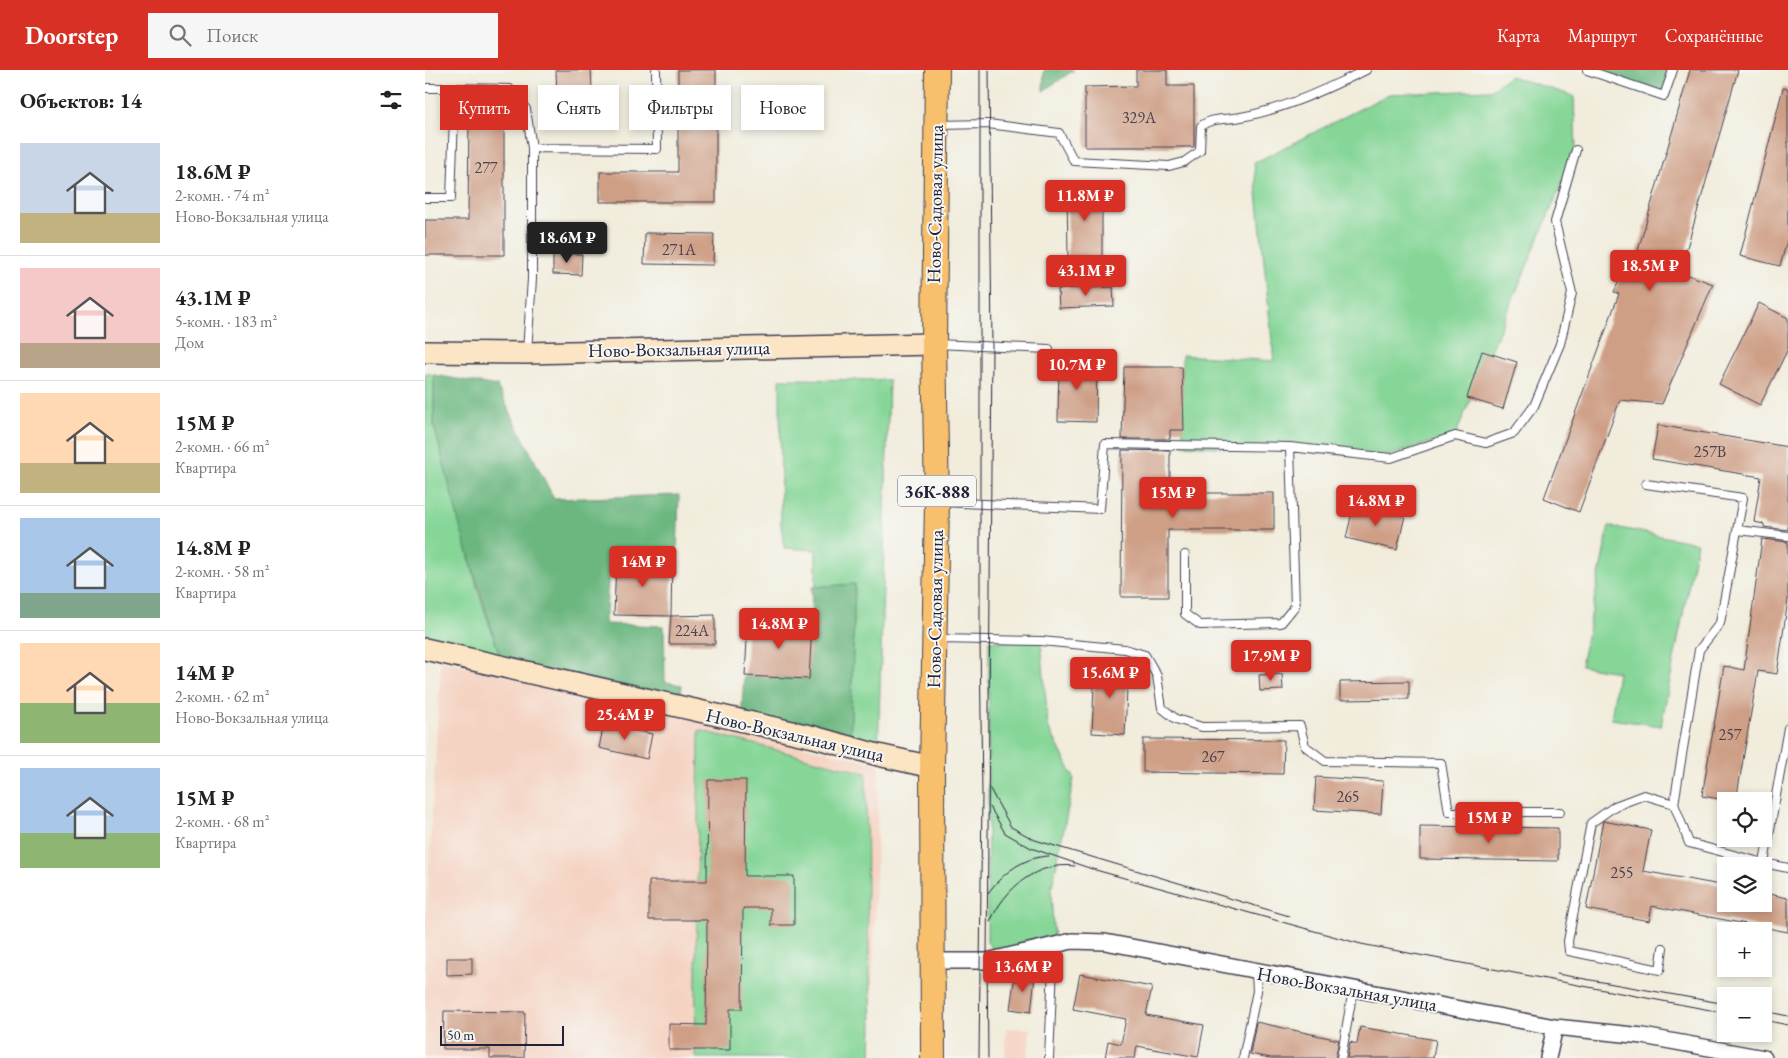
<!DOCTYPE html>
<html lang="ru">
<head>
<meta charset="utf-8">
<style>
  :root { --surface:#fff; --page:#f6f6f6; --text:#222; --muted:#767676; --line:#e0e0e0; --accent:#d93025 }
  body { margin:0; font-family:"EB Garamond",serif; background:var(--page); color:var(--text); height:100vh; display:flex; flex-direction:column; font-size:19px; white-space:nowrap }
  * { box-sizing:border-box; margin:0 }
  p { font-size:16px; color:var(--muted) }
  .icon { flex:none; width:28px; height:28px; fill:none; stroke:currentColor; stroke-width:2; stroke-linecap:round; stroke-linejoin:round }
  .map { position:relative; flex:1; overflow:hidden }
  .panel { display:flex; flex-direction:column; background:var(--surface); width:425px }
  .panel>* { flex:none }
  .hud { position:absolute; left:15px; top:15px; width:475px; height:45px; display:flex; gap:10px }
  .fabs { position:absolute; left:1292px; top:722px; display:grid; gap:10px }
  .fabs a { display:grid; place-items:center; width:55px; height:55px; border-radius:0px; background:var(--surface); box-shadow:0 2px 8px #0003; font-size:25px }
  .scale { position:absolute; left:15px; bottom:12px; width:124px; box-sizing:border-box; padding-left:5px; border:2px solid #22223b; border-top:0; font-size:14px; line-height:18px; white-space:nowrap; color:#22223b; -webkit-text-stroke:4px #f6f6f2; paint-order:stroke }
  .price { position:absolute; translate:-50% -42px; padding:0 11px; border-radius:5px; background:var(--accent); color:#fff; font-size:16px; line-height:32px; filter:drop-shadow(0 1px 2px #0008) }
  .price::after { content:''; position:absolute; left:50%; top:30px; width:15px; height:11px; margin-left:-8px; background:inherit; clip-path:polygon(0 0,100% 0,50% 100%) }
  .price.current { background:#222; color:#fff }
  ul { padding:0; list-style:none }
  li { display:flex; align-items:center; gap:15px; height:125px; padding:0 20px }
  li+li { border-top:1px solid var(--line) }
  li span { display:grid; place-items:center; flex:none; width:140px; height:100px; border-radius:0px; color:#555 }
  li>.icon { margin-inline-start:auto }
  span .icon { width:60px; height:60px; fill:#fffc; stroke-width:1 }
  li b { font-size:21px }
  h2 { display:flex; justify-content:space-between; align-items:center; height:60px; padding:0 20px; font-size:21px }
  .pill { padding:0 18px; border-radius:0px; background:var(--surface); box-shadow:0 2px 8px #0003; font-size:18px; line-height:45px }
  .pill.current { background:var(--accent); color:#fff }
  header { display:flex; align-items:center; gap:30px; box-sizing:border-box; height:70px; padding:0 25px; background:var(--accent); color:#fff }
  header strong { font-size:24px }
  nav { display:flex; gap:28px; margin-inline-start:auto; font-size:18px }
  .search { width:350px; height:45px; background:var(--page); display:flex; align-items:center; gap:12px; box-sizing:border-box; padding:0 18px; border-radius:0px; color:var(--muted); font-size:19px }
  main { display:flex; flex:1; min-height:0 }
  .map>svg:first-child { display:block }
  .built { fill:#f5d3c2 }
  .green { fill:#85d697; stroke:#547c69 }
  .forest { fill:#6cb780; stroke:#476c5e }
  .building { fill:#ce9e85 }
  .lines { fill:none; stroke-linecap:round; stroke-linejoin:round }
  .lane-casing { stroke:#414053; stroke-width:10 }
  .street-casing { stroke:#414053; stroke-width:18 }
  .secondary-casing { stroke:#414053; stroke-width:24 }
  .primary-casing { stroke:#414053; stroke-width:26 }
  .lane { stroke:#fff; stroke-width:8 }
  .street { stroke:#fff; stroke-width:15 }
  .secondary { stroke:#fce5c4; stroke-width:21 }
  .primary { stroke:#f8bf6c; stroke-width:24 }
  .tram { stroke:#22223b; stroke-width:1 }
  .labels { text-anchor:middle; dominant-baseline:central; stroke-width:4; stroke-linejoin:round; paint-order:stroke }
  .number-label { font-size:16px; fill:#4d414e }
  .shield { fill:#f6f6f2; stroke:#626272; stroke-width:1 }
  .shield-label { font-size:18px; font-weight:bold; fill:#22223b }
  .street-label { font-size:19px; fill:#22223b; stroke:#f6f6f2 }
</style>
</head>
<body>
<header>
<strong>Doorstep</strong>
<div class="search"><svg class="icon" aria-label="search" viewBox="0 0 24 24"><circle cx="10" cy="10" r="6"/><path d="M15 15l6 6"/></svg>Поиск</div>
<nav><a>Карта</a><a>Маршрут</a><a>Сохранённые</a></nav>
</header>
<main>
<section class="panel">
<h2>Объектов: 14<svg class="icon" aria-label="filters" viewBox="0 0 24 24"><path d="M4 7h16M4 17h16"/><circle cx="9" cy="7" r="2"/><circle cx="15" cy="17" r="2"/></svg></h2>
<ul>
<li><span style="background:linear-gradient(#c9d6e8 70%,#c2b280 0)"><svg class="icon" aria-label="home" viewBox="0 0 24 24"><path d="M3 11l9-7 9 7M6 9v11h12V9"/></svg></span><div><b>18.6M ₽</b><p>2-комн. · 74 m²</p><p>Ново-Вокзальная улица</p></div></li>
<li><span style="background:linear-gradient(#f6c9c9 75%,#b9a48a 0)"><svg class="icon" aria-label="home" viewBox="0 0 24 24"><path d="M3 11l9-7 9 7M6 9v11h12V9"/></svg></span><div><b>43.1M ₽</b><p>5-комн. · 183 m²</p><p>Дом</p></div></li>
<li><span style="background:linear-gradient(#ffd9b3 70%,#c2b280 0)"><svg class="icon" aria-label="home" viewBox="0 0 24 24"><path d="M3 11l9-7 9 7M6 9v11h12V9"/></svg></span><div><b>15M ₽</b><p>2-комн. · 66 m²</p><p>Квартира</p></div></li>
<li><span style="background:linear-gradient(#a9c7e8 75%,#7fa58c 0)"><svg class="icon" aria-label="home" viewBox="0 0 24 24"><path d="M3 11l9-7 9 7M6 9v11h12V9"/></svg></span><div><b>14.8M ₽</b><p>2-комн. · 58 m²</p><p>Квартира</p></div></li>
<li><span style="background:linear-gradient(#ffd9b3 60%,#8fb573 0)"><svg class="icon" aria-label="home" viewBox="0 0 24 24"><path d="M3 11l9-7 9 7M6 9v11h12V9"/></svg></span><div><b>14M ₽</b><p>2-комн. · 62 m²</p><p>Ново-Вокзальная улица</p></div></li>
<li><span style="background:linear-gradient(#a9c7e8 65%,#8fb573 0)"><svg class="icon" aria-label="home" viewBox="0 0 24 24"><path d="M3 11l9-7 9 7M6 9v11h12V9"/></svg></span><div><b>15M ₽</b><p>2-комн. · 68 m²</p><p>Квартира</p></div></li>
</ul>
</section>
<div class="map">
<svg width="1363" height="988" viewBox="0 0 1363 988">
  <rect width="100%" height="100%" fill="#f6f6f2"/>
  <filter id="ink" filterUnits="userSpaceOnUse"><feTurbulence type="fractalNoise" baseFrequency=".02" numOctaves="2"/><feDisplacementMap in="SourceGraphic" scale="10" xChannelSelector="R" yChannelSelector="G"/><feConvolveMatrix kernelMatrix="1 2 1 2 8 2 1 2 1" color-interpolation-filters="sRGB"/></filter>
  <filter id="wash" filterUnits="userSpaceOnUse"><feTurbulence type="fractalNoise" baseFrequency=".0096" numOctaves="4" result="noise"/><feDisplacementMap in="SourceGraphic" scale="20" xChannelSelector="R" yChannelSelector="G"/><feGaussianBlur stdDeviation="1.12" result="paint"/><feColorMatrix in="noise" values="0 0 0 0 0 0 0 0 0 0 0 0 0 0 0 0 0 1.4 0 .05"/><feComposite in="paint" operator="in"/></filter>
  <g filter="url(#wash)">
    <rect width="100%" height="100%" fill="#f1ecdb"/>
    <path class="built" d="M16 590 454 694 446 988H0V864Z
      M581 958 605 959 603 988H580Z"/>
    <path class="green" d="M1085 6 1149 26 1151 80 1030 366 957 387 758 375 757 285 849 291 829 93 964 24 1065 20Z
      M0 303 9 305V356L53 520 78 596 0 580Z
      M355 309 464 310 453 685 425 677 430 514 391 517V480L359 478 356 456Z
      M1184 456 1272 473 1236 656 1186 649 1193 602 1156 596Z
      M564 571H616L623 656 649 708 626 822 629 874 574 888 562 872Z
      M274 660 441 703 442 832 447 954 446 988H270Z"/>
    <path class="forest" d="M619 0H649L618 21Z
      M1162 0H1250L1239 26Z
      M9 305 72 316 129 429 254 425 252 485 185 486 180 554 239 556 240 612 257 615 254 638 78 596 35 457 9 356Z
      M430 514 425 677 316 651 319 606 384 609 387 517Z"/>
    <g id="blocks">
      <path class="building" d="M131 0H166L169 52 133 54Z
        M253 0H291V132H175V102H253Z
        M711 0H742V16H769V77H660V17L711 16Z
        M1265 0H1313L1255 202 1288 214 1237 334 1195 330 1154 442 1119 428 1194 224 1189 222 1198 202 1206 205Z
        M1358 18 1363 19V167L1355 196 1315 186Z
        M44 44H79V185H0V150H43Z
        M642 119H677V186H643Z
        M220 163 289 164 288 195 219 194Z
        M128 184H157L156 205 128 204Z
        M688 217 689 236 634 238 633 219Z
        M1334 233 1363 248V279L1335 335 1294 314Z
        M1057 281 1092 292 1078 339 1042 328Z
        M634 290 672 291 671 352 633 351Z
        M699 297H757L759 360H745V369H697Z
        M1233 355 1363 377V460L1339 457V454L1329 452 1336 407 1227 389Z
        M697 380 745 381V423H849V460H743V527H696Z
        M929 434 980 446 972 480 921 468Z
        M1337 469 1363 472V530L1352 604 1333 601 1311 731H1306L1277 726 1299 596 1319 600Z
        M191 489 247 490 246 546 189 545Z
        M290 545V574H244L246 546Z
        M323 551 387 554 384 609 320 606Z
        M670 593 703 595 700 665 667 663Z
        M857 604 858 620 835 621 834 605Z
        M984 611V629L915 630V612Z
        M179 653 227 664 222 689 174 678Z
        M718 669 859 670 858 704 718 702Z
        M891 707 958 711 956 744 889 740Z
        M283 710H321L320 806H369V855H346V838H318L317 939H305V980H244V954L281 955 282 850H224V811H282Z
        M1178 751 1226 760 1218 801 1301 816V834H1339V823L1363 828V862L1227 836 1224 851 1161 839Z
        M995 756 1133 758V791L995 789Z
        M22 888H47V904L22 905Z
        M655 904 727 917 721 945 779 955 773 987 712 976 710 988H680L683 971 696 974 701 949 648 939Z
        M590 905 610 907 606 942 585 939Z
        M19 941 100 942 99 988H65V979H18Z
        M831 952 914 970 910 988H846L825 984Z
        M935 957 1011 970 1008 988H922L925 972 932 974Z"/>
    </g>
  </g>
  <g filter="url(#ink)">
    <use href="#blocks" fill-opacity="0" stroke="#414053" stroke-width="1"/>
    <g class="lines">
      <g class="lane-casing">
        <path id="lane" d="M1162 0 1239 26 1248 0
          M0 18H30
          M513 55 563 54 634 63 649 91 744 96 759 92 775 81 776 56C787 47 802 50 816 47 860 39 901 19 941 0
          M107 78 232 79 231 0
          M0 128H26L30 18 85 19 101 39 107 78V209L102 281
          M511 274 624 279
          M1221 414 1318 428 1295 553 1274 580 1249 734 1264 773 1339 793
          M514 432 675 439 680 374 865 377 966 388 1030 366 1061 373 1089 363 1109 336 1135 274 1147 223 1130 152 1151 80
          M1313 460 1363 466
          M760 485V544L775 555 856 553 870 536 865 377
          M513 569 616 571 700 579 720 585 732 606 737 638 751 649 777 657 875 656 880 676 900 691 1016 693 1024 742H1135
          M1363 658 1339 793 1363 798
          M1238 878 1235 900 1144 881 1143 871 1166 753 1190 736 1219 725 1249 734
          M624 988 629 874
          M818 988 832 921 831 902
          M916 988 928 920"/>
      </g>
      <g class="street-casing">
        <path id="street" d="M506 891H562L647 871 680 872 1130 957 1218 966 1339 988
          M1123 988 1130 957"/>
      </g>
      <g class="secondary-casing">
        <path id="secondary" d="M0 282 101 283 509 274
          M0 579 389 667 453 685 507 697"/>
      </g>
      <g class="primary-casing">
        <path id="primary" d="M508 988 507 697 512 432 509 274 512 0"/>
      </g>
      <use href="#lane" class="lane"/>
      <use href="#street" class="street"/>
      <use href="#secondary" class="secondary"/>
      <use href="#primary" class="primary"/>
      <path class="tram" d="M565 719 586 757 610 770 864 846
        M565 737 580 763 606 778 667 799 936 874 1301 943
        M563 823C578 803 598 787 624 786
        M565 852C580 818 612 791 650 796
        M1132 904 1301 934
        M1339 941 1363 946
        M1339 950 1363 955
        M554 988 557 724 555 570V0
        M563 988 562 891 567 276 564 0"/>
    </g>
  </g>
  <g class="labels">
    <g class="number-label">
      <text x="714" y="47">329А</text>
      <text x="61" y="97">277</text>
      <text x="254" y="179">271А</text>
      <text x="1285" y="381">257В</text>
      <text x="267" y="560">224А</text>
      <text x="1305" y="664">257</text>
      <text x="788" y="686">267</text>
      <text x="923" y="726">265</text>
      <text x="1197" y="802">255</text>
    </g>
    <rect class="shield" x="473" y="405.5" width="78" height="31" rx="4"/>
    <g class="shield-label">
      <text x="512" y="421">36К-888</text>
    </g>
    <g class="street-label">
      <text transform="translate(510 134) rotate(-89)">Ново-Садовая улица</text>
      <text transform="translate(254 279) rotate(-1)">Ново-Вокзальная улица</text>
      <text transform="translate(510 539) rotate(-89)">Ново-Садовая улица</text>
      <text transform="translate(370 665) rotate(13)">Ново-Вокзальная улица</text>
      <text transform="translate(922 919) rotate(10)">Ново-Вокзальная улица</text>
    </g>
  </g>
</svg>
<div class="fabs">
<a><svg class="icon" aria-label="locate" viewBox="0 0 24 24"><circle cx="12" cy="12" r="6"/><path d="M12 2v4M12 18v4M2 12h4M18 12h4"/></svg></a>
<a><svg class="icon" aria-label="layers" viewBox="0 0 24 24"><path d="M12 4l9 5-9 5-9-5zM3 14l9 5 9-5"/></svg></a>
<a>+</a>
<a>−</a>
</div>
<div class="scale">50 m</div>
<b class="price" style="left:660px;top:152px">11.8M ₽</b>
<b class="price current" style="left:142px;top:194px">18.6M ₽</b>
<b class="price" style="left:1225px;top:222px">18.5M ₽</b>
<b class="price" style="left:661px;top:227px">43.1M ₽</b>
<b class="price" style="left:652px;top:321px">10.7M ₽</b>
<b class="price" style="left:748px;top:449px">15M ₽</b>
<b class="price" style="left:951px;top:457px">14.8M ₽</b>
<b class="price" style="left:218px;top:518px">14M ₽</b>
<b class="price" style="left:354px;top:580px">14.8M ₽</b>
<b class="price" style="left:846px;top:612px">17.9M ₽</b>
<b class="price" style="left:685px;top:629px">15.6M ₽</b>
<b class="price" style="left:200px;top:671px">25.4M ₽</b>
<b class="price" style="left:1064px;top:774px">15M ₽</b>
<b class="price" style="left:598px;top:923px">13.6M ₽</b>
<div class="hud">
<a class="pill current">Купить</a>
<a class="pill">Снять</a>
<a class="pill">Фильтры</a>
<a class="pill">Новое</a>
</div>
</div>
</main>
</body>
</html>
